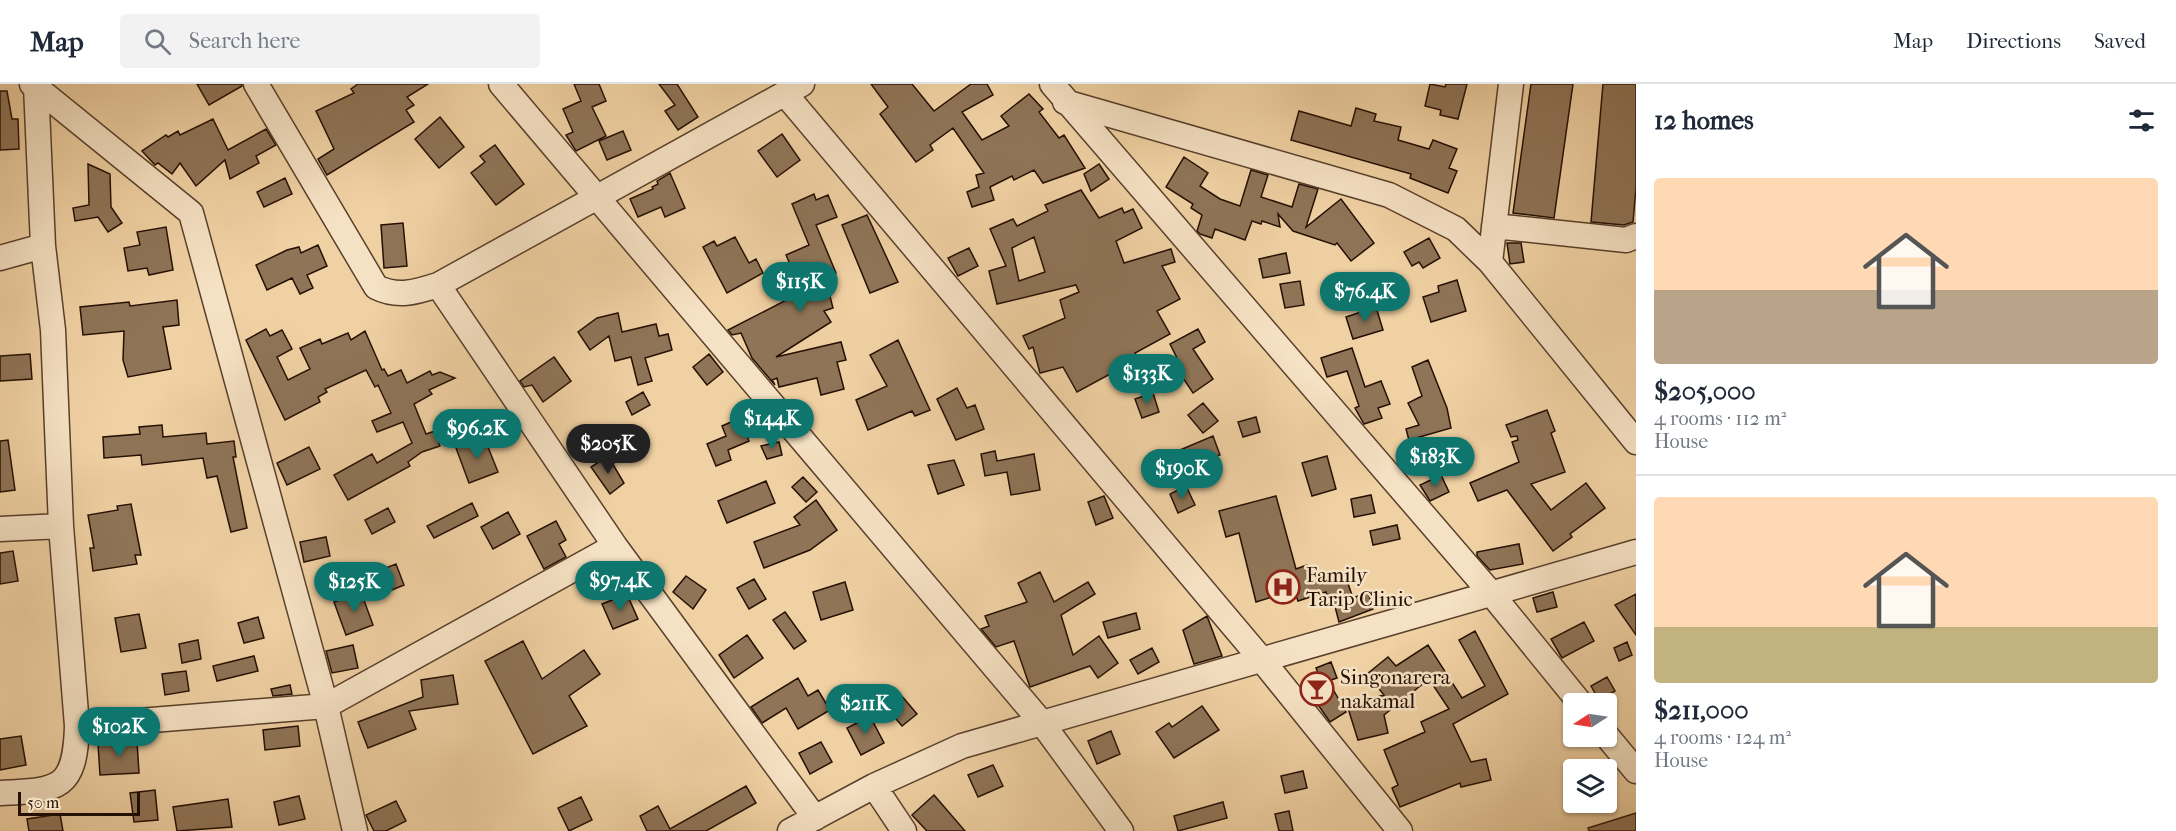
<!DOCTYPE html>
<html lang="en">
<head>
<meta charset="utf-8">
<style>
  :root { --surface:#fff; --page:#f2f2f3; --text:#1f2937; --muted:#747a83; --line:#e0e1e3; --accent:#0f766e }
  body { margin:0; font-family:"IM FELL French Canon",serif; background:var(--page); color:var(--text); height:100vh; display:flex; flex-direction:column; font-size:22px; white-space:nowrap }
  * { box-sizing:border-box; margin:0 }
  p { font-size:20px; color:var(--muted) }
  .icon { flex:none; width:33px; height:33px; fill:none; stroke:currentColor; stroke-width:2; stroke-linecap:round; stroke-linejoin:round }
  .map { position:relative; flex:1; overflow:hidden }
  .side { display:flex; flex-direction:column; background:var(--surface); width:540px }
  .side>* { flex:none }
  .needle { width:39px; rotate:258deg }
  .fabs { position:absolute; left:1563px; top:609px; display:grid; gap:12px }
  .fabs a { display:grid; place-items:center; width:54px; height:54px; border-radius:6px; background:var(--surface); box-shadow:0 2px 4px #0004; font-size:30px }
  .scale { position:absolute; left:18px; bottom:15px; width:122px; box-sizing:border-box; padding-left:6px; border:3px solid #251004; border-top:0; font-size:16px; line-height:21px; white-space:nowrap; color:#251004; -webkit-text-stroke:4px #f5e1c3; paint-order:stroke }
  .price { position:absolute; translate:-50% -51px; padding:0 14px; border-radius:21px; background:var(--accent); color:#fff; font-size:20px; line-height:39px; filter:drop-shadow(0 2px 3px #0008) }
  .price::after { content:''; position:absolute; left:50%; top:36px; width:18px; height:14px; margin-left:-9px; background:inherit; clip-path:polygon(0 0,100% 0,50% 100%) }
  .price.current { background:#222; color:#fff }
  ul { padding:0; list-style:none }
  li { display:grid; align-content:center; gap:12px; height:318px; padding:0 18px }
  li+li { border-top:2px solid var(--line) }
  li span { display:grid; place-items:center; height:186px; border-radius:6px; color:#555 }
  li>.icon { margin-inline-start:auto }
  span .icon { width:108px; height:108px; fill:#fffc; stroke-width:1 }
  li b { font-size:26px }
  h2 { display:flex; justify-content:space-between; align-items:center; height:72px; padding:0 18px; font-size:26px }
  header { display:flex; align-items:center; gap:36px; box-sizing:border-box; height:84px; padding:0 30px; background:var(--surface); border-bottom:2px solid var(--line) }
  header strong { font-size:28px }
  nav { display:flex; gap:33px; margin-inline-start:auto; font-size:21px }
  .search { width:420px; height:54px; background:var(--page); display:flex; align-items:center; gap:15px; box-sizing:border-box; padding:0 21px; border-radius:6px; color:var(--muted); font-size:22px }
  main { display:flex; flex:1; min-height:0 }
  .map>svg:first-child { display:block }
  .building { fill:#8f7457; stroke:#251004; stroke-width:1.5; fill-rule:evenodd }
  .lines { fill:none; stroke-linecap:round; stroke-linejoin:round }
  .minor-casing { stroke:#58402c; stroke-width:27 }
  .minor { stroke:#f5e1c3; stroke-width:24 }
  .labels { text-anchor:middle; dominant-baseline:central; stroke-width:5; stroke-linejoin:round; paint-order:stroke }
  .poi-label { font-size:21px; fill:#251004; stroke:#f5e1c3; text-anchor:start }
</style>
</head>
<body>
<header>
<strong>Map</strong>
<div class="search"><svg class="icon" aria-label="search" viewBox="0 0 24 24"><circle cx="10" cy="10" r="6"/><path d="M15 15l6 6"/></svg>Search here</div>
<nav><a>Map</a><a>Directions</a><a>Saved</a></nav>
</header>
<main>
<div class="map">
<svg width="1636" height="747" viewBox="0 0 1636 747">
  <rect width="100%" height="100%" fill="#f0d1a3"/>
  <filter id="stains"><feTurbulence type="fractalNoise" baseFrequency=".00333" numOctaves="4"/><feColorMatrix values="0 0 0 0 .2 0 0 0 0 .09 0 0 0 0 .02 0 0 0 .5 -.17"/></filter>
  <radialGradient id="worn" r=".72"><stop offset=".6" stop-color="#630" stop-opacity="0"/><stop offset="1" stop-color="#630" stop-opacity=".3"/></radialGradient>
  <path class="building" d="M197 0H242V2L209 21Z
    M358 0H428L407 13 414 21 406 26 414 38 327 91 318 75 334 65 316 27 354 9 351 5Z
    M574 0H599L606 17 592 23 606 52 576 67 566 51 573 48 563 25 581 17Z
    M659 0H677L698 33 678 46 665 27 675 21Z
    M871 0H912L934 27 971 0H987L993 11 962 28 982 56 1009 42 1001 32 1029 10 1043 25 1039 28 1059 54 1064 51 1085 84 1043 99 1034 86 1014 96 1012 92 990 103 994 116 972 123 967 108 979 103 976 91 984 89 953 44 930 61 933 66 916 78 880 30 888 23Z
    M1430 0 1445 3 1446 0H1467L1458 35 1440 31 1441 26 1425 22Z
    M1531 0H1573L1554 134 1513 129Z
    M1603 0H1636V104L1633 138 1624 141 1591 138Z
    M0 7H7L12 35H18L19 65 0 66Z
    M1356 24 1376 30 1374 37 1401 43 1398 56 1429 65 1433 56 1457 65 1449 84 1457 87 1448 109 1410 94 1411 90 1291 56 1299 27 1351 42Z
    M440 33 464 63 439 84 415 55Z
    M213 35 228 66 266 45 276 61 256 72 259 79 230 95 225 76 196 102 180 79 172 90 158 79 155 81 142 67 166 51 168 53 178 47 180 51Z
    M623 47 631 66 607 76 599 57Z
    M782 50 800 76 777 93 758 67Z
    M495 61 524 100 496 121 471 89 485 78 480 72Z
    M1184 73 1208 89 1200 102 1220 115 1240 122 1251 86 1268 91 1261 113 1292 123 1299 100 1318 105 1306 143 1341 115 1374 159 1351 177 1337 159 1335 161 1293 147 1278 130 1280 143 1262 137 1261 140 1252 137 1245 156 1215 145 1212 154 1200 150 1197 147 1202 131 1191 124 1193 120 1166 103Z
    M88 80 110 90 111 123 122 139 108 148 98 133 75 137 73 124 89 121Z
    M1099 80 1109 95 1091 107 1084 90Z
    M670 89 685 124 665 133 661 123 638 133 630 115 653 105 652 103 658 100 657 97Z
    M285 94 292 110 264 123 257 108Z
    M1081 106 1099 134 1122 124 1124 129 1133 125 1142 144 1116 157 1124 179 1171 165 1175 178 1162 182 1180 215 1157 227 1170 250 1135 269 1138 275 1077 308 1063 283 1040 289 1033 263 1029 265 1023 252 1065 234 1060 216 1079 208 1076 201 997 220 989 187 1006 182 990 145 1013 135 1017 142 1048 127 1045 121ZM1034 153 1045 188 1019 197 1012 164Z
    M814 110 816 116 828 111 837 133 816 141 836 189 825 193 833 224 824 227 831 238 776 273 841 258 846 276 837 278 844 305 821 311 817 294 779 303 777 294 772 296 775 301 752 274 741 249 732 251 728 246 802 208 786 171 809 161 792 120Z
    M867 131 898 198 870 209 842 141Z
    M403 139 407 182 384 184 381 141Z
    M166 143 173 186 149 191 147 184 128 187 124 164 140 161 137 148Z
    M735 153 749 179 756 175 763 189 727 209 703 163 714 157 717 162Z
    M1429 154 1440 174 1423 184 1419 178 1412 182 1404 168Z
    M1507 159H1521L1524 178 1510 180Z
    M318 161 327 182 307 191 313 204 300 210 292 194 267 206 256 181 287 166 299 163 301 169Z
    M969 164 978 182 958 192 948 174Z
    M1286 169 1290 189 1263 194 1259 175Z
    M1457 196 1466 227 1431 238 1423 213 1439 208 1438 202Z
    M1300 197 1304 221 1285 224 1280 200Z
    M177 216 179 241 163 243 171 285 128 293 123 276 124 247 83 251 80 223 129 218 130 222Z
    M1376 223 1383 246 1353 255 1346 233Z
    M618 229 622 248 656 240 659 252 668 250 672 266 645 274 652 297 638 301 631 273 615 277 609 252 590 266 578 248 597 234Z
    M266 245 270 252 282 246 292 265 277 273 288 296 310 285 300 264 320 255 322 260 348 249 351 256 365 247 382 286 384 285 388 292 401 286 407 299 430 287 432 291 440 288 455 294 429 306 432 310 414 320 426 350 435 347 440 362 422 368 408 378 410 382 348 416 334 391 372 370 377 379 412 359 403 338 377 348 372 337 391 329 378 301 375 303 366 286 325 305 327 308 318 313 320 318 285 336 246 256Z
    M1198 245 1205 258 1193 265 1213 295 1193 309 1177 285 1182 284 1170 260Z
    M898 256 930 326 915 332 912 327 868 346 856 316 887 302 870 271Z
    M1352 264 1365 303 1381 297 1390 320 1378 324 1382 334 1364 340 1355 324 1359 322 1347 287 1327 293 1321 274Z
    M30 270 32 295 0 297V272Z
    M709 270 723 288 707 301 693 283Z
    M554 273 571 297 543 318 532 301 524 303 520 297Z
    M1428 276 1447 324 1451 344 1409 356 1406 345 1419 341 1408 319 1422 312 1412 283Z
    M957 304 967 324 975 321 984 345 956 356 937 315Z
    M643 308 650 321 632 331 626 318Z
    M1153 309 1159 328 1142 334 1135 315Z
    M1203 319 1218 337 1203 349 1188 331Z
    M1547 326 1555 347 1551 349 1565 388 1531 400 1551 426 1586 399 1605 424 1570 450 1572 453 1553 467 1507 406 1478 417 1470 399 1519 378 1512 358 1518 356 1517 352 1511 353 1506 341Z
    M1256 333 1260 348 1243 353 1238 338Z
    M740 334 749 357 728 366 731 376 716 382 707 360 726 352 722 342Z
    M162 341 163 353 206 349 207 360 234 357 236 373H233L247 444 231 448 217 392 207 394 203 374 142 381 141 371 104 374 103 353 140 350 139 343Z
    M1213 352 1220 371 1178 382 1173 369Z
    M484 353 498 388 469 399 456 364Z
    M8 356 15 406 0 408V357Z
    M779 358 782 371 767 375 761 362Z
    M309 363 320 385 287 401 277 379Z
    M995 367 997 377 1034 370 1040 406 1011 411 1007 388 985 392 981 370Z
    M608 372 624 399 610 410 591 383Z
    M1327 372 1336 405 1312 412 1302 379Z
    M954 376 964 401 938 410 928 381Z
    M1441 391 1449 408 1430 417 1420 401Z
    M803 393 817 408 806 418 792 403Z
    M766 397 775 419 727 439 718 417Z
    M1186 402 1195 421 1178 429 1170 410Z
    M1371 411 1375 429 1354 433 1351 415Z
    M1104 412 1113 434 1096 441 1088 418Z
    M1276 412 1296 485 1307 481 1313 499 1344 488 1353 514 1368 508 1373 525 1339 538 1332 511 1327 512 1326 508 1298 517 1294 506 1256 518 1239 449 1226 453 1219 427Z
    M816 416 837 446 810 466 764 484 754 458 800 441 794 433Z
    M472 419 478 432 434 454 427 442Z
    M131 420 141 471H135L137 480 93 487 90 464H94L88 431 118 426 117 422Z
    M388 424 395 438 372 450 365 436Z
    M508 428 520 450 493 465 481 443Z
    M556 437 566 456 559 460 566 473 544 485 527 452Z
    M1397 441 1400 455 1373 461 1370 447Z
    M326 453 330 472 304 478 300 458Z
    M1519 460 1523 480 1490 486 1477 472V468Z
    M13 467 18 497 0 500V469Z
    M396 480 404 501 382 510 373 489Z
    M1040 488 1054 518 1088 498 1095 510 1061 531 1073 571 1099 552 1118 579 1098 594 1090 582 1030 603 1014 557 996 563 981 545 989 542 985 532 1027 518 1018 499Z
    M686 492 706 506 693 525 673 508Z
    M754 495 766 515 749 525 737 504Z
    M845 498 853 526 821 536 813 508Z
    M361 508 373 541 346 551 334 518Z
    M1553 508 1557 523 1537 528 1533 514Z
    M627 510 638 535 613 545 602 520Z
    M1636 510V551L1615 521Z
    M785 528 806 557 794 565 773 536Z
    M1136 529 1140 545 1108 554 1103 538Z
    M139 530 146 564 121 568 115 534Z
    M1207 532 1222 572 1194 580 1183 546Z
    M258 533 264 554 244 559 238 539Z
    M1584 538 1594 557 1562 574 1551 555Z
    M1475 547 1508 610 1453 640 1471 678 1486 675 1491 696 1461 703 1460 699 1400 723 1392 704 1398 701 1384 666 1425 648 1421 638 1449 625 1429 595 1384 631 1388 649 1358 656 1347 621 1384 611 1367 590 1388 573 1396 582 1428 561 1462 614 1485 602 1459 556Z
    M747 551 763 574 734 594 719 571Z
    M198 556 201 575 182 579 179 560Z
    M523 557 542 595 584 566 600 590 569 612 587 642 533 670 485 577Z
    M1627 558 1632 571 1619 577 1614 564Z
    M353 561 358 584 332 589 326 567Z
    M1152 564 1159 578 1138 590 1130 576Z
    M254 572 258 587 217 597 213 582Z
    M1331 578 1337 594 1322 599 1316 584Z
    M186 587 189 607 165 611 162 590Z
    M453 591 458 620 409 627 416 645 368 664 358 638 423 613 421 596Z
    M1607 593 1615 607 1599 616 1591 602Z
    M798 594 808 612 818 606 830 626 798 645 786 624 762 639 751 623Z
    M290 601 292 610 273 612 271 605Z
    M1334 607 1346 628 1330 638 1316 618Z
    M900 610 917 630 902 642 885 622Z
    M1202 622 1219 646 1174 674 1156 648 1169 639 1172 643Z
    M870 632 884 659 861 671 847 644Z
    M298 642 300 662 265 666 263 646Z
    M1111 647 1120 670 1097 680 1088 657Z
    M21 652 26 681 0 686V655Z
    M137 657 139 689 100 691 98 660Z
    M821 658 832 678 810 690 799 669Z
    M993 681 1003 702 978 713 968 691Z
    M1303 687 1307 704 1285 709 1281 692Z
    M746 702 756 719 706 747H647L640 732 658 722 670 745Z
    M155 706 158 736 134 738 130 709Z
    M934 711 965 747H927L912 731Z
    M299 712 305 735 279 741 274 718Z
    M581 713 592 736 569 747 558 724Z
    M228 715 232 743 177 747 173 723Z
    M396 717 406 737 386 747H374L366 731Z
    M1223 718 1227 734 1178 747 1174 732Z
    M1289 727 1293 747H1279L1275 730Z
    M1636 729V747H1589L1588 744Z
    M60 730 63 747H29L27 735Z"/>
  <g class="lines">
    <g class="minor-casing">
      <path id="minor" d="M32 0 191 129 326 622 355 747
        M256 0 376 203C398 214 416 208 438 201L802 0
        M501 0 1042 639 1121 747
        M1052 0 1490 508 1581 620
        M786 11 1262 576 1400 747
        M1065 18 1389 111 1456 145 1490 178 1636 358
        M1494 142 1626 156 1636 152
        M0 174 43 162
        M1490 178 1511 0
        M438 201 615 462 815 734
        M0 445 61 442
        M77 642 326 622 615 462
        M1606 651 1636 687
        M874 702 904 747
        M0 709C58 706 75 707 77 642L61 442 53 246 43 162 36 2
        M790 747 874 702 962 662 1636 468"/>
    </g>
    <use href="#minor" class="minor"/>
  </g>
  <defs>
    <g id="hospital-ring" transform="scale(1.725)"><circle r="9.5" fill="#f5e1c3" stroke="#8f2418" stroke-width="1.5"/><path d="M-5-5h3v3.5h4V-5h3V5h-3V1.5h-4V5h-3Z" fill="#8f2418"/></g>
    <g id="bar-ring" transform="scale(1.725)"><circle r="9.5" fill="#f5e1c3" stroke="#8f2418" stroke-width="1.5"/><path d="M-6-5H6L.8 .8V4.5H3.5V6h-7V4.5H-.8V.8Z" fill="#8f2418"/></g>
  </defs>
  <g fill-rule="evenodd">
    <use href="#hospital-ring" x="1283" y="503"/>
    <use href="#bar-ring" x="1317" y="605"/>
  </g>
  <g class="labels">
    <g class="poi-label">
      <text x="1306" y="491">Family<tspan x="1306" dy="24">Tarip Clinic</tspan></text>
      <text x="1340" y="593">Singonarera<tspan x="1340" dy="24">nakamal</tspan></text>
    </g>
  </g>
  <rect width="100%" height="100%" filter="url(#stains)"/>
  <rect width="100%" height="100%" fill="url(#worn)"/>
</svg>
<div class="fabs">
<a><svg class="needle" viewBox="-14 -14 28 28"><path d="M0-13l5 13h-10z" fill="#e53935"/><path d="M0 13l5-13h-10z" fill="#747a83"/></svg></a>
<a><svg class="icon" aria-label="layers" viewBox="0 0 24 24"><path d="M12 4l9 5-9 5-9-5zM3 14l9 5 9-5"/></svg></a>
</div>
<div class="scale">50 m</div>
<b class="price" style="left:800px;top:229px">$115K</b>
<b class="price" style="left:1365px;top:239px">$76.4K</b>
<b class="price" style="left:1147px;top:321px">$133K</b>
<b class="price" style="left:772px;top:366px">$144K</b>
<b class="price" style="left:477px;top:376px">$96.2K</b>
<b class="price current" style="left:608px;top:391px">$205K</b>
<b class="price" style="left:1435px;top:404px">$183K</b>
<b class="price" style="left:1182px;top:416px">$190K</b>
<b class="price" style="left:620px;top:528px">$97.4K</b>
<b class="price" style="left:354px;top:529px">$125K</b>
<b class="price" style="left:865px;top:651px">$211K</b>
<b class="price" style="left:119px;top:674px">$102K</b>
</div>
<section class="side">
<h2>12 homes<svg class="icon" aria-label="filters" viewBox="0 0 24 24"><path d="M4 7h16M4 17h16"/><circle cx="9" cy="7" r="2"/><circle cx="15" cy="17" r="2"/></svg></h2>
<ul>
<li><span style="background:linear-gradient(#ffd9b3 60%,#b9a48a 0)"><svg class="icon" aria-label="home" viewBox="0 0 24 24"><path d="M3 11l9-7 9 7M6 9v11h12V9"/></svg></span><div><b>$205,000</b><p>4 rooms · 112 m²</p><p>House</p></div></li>
<li><span style="background:linear-gradient(#ffd9b3 70%,#c2b280 0)"><svg class="icon" aria-label="home" viewBox="0 0 24 24"><path d="M3 11l9-7 9 7M6 9v11h12V9"/></svg></span><div><b>$211,000</b><p>4 rooms · 124 m²</p><p>House</p></div></li>
</ul>
</section>
</main>
</body>
</html>
